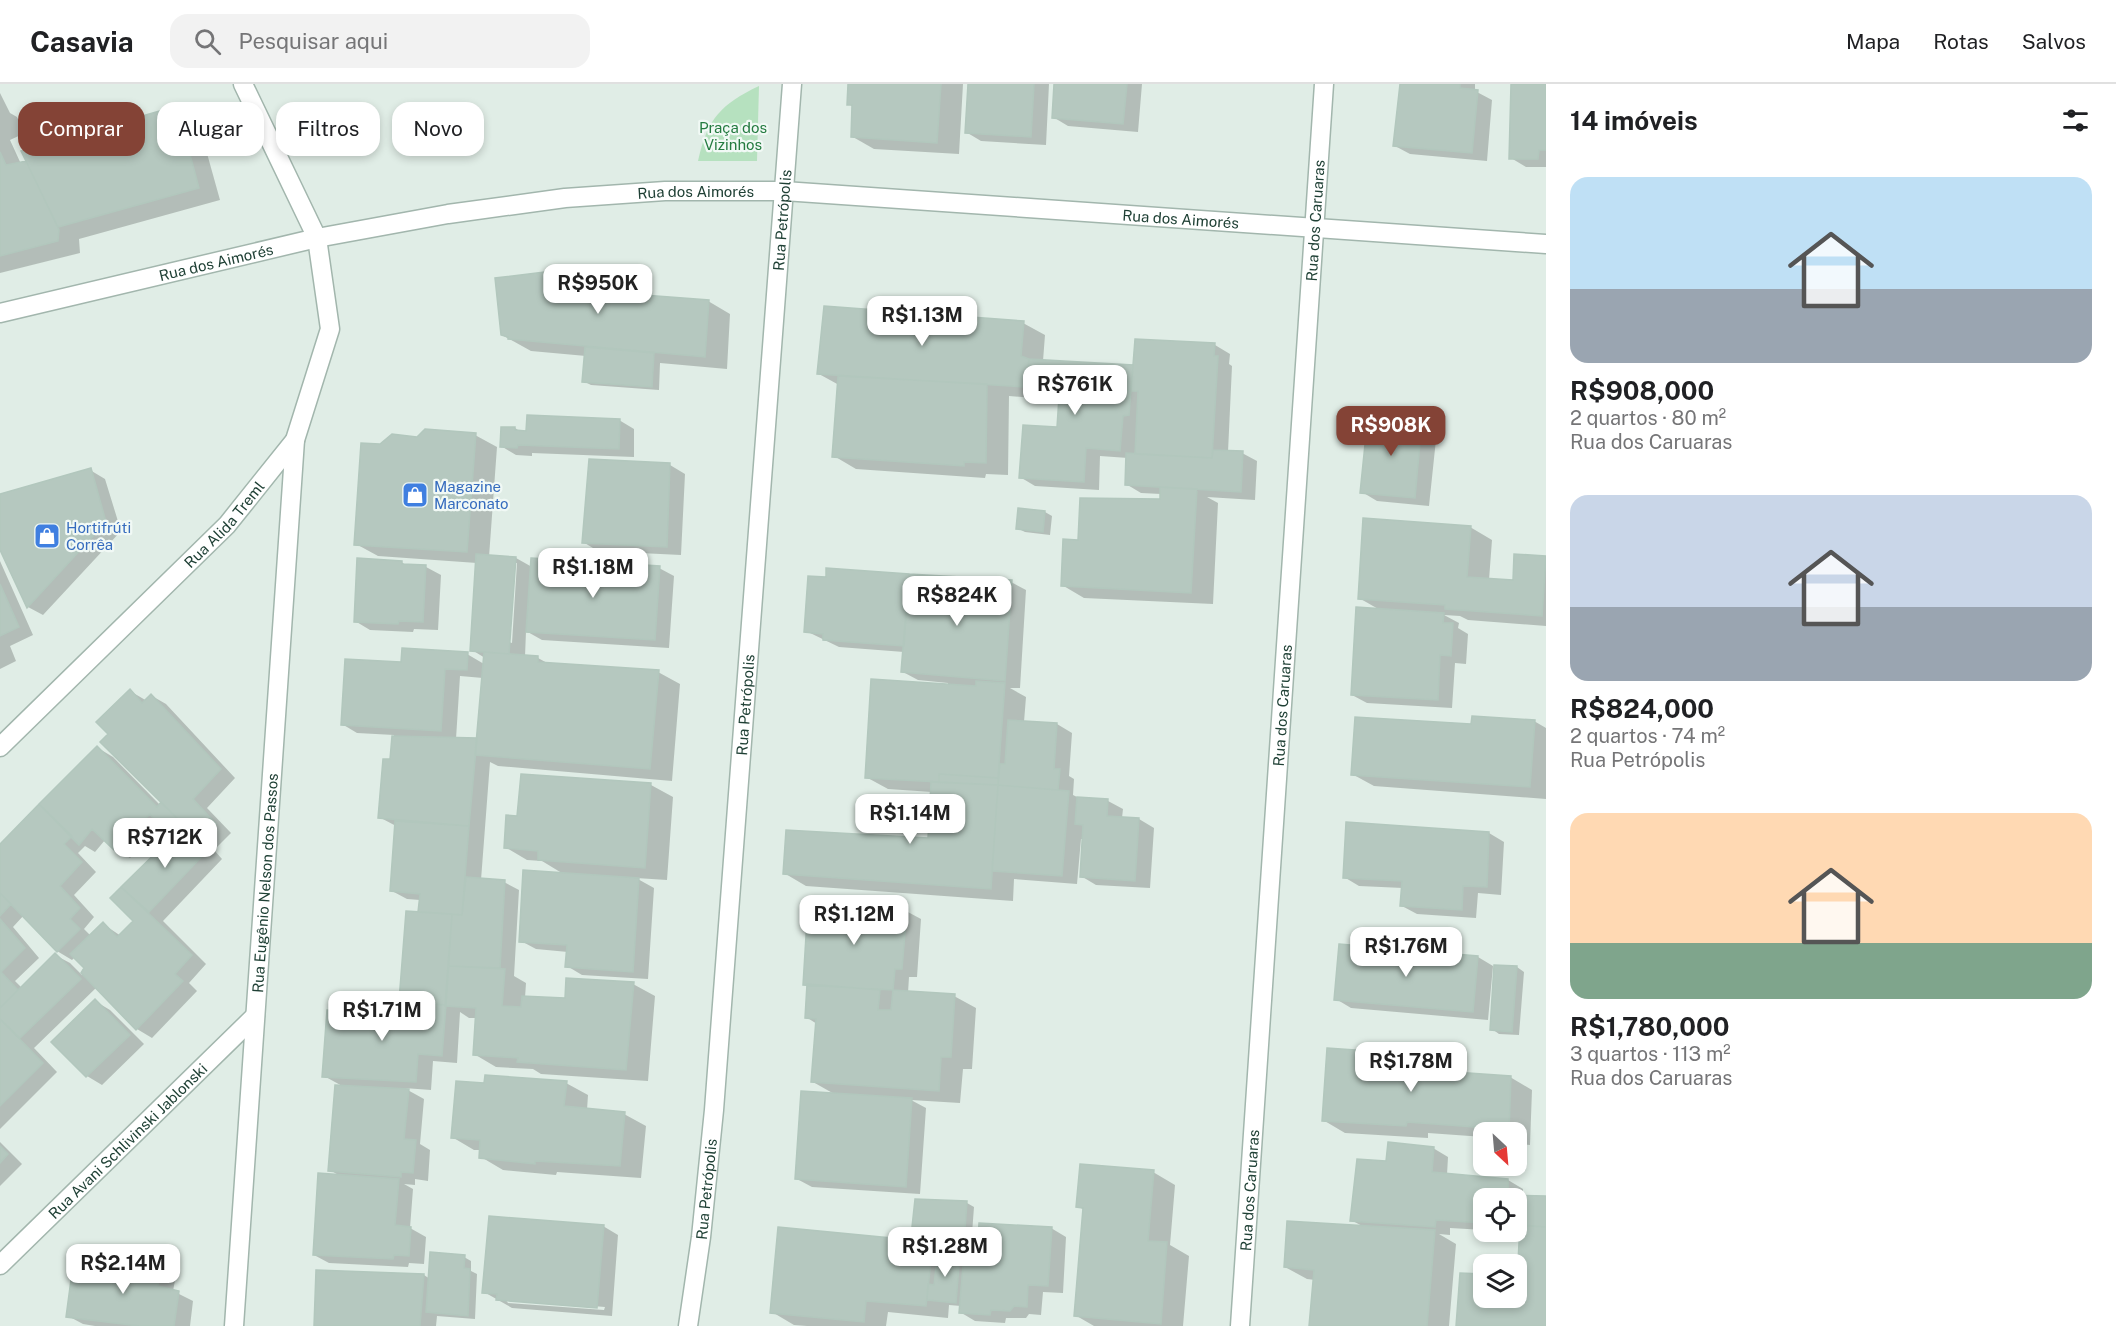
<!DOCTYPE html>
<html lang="pt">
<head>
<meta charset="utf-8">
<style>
  :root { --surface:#fff; --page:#f2f2f2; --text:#202124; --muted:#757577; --line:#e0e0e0; --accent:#844336 }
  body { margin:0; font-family:"Public Sans",sans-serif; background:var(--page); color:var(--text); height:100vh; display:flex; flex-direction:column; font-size:22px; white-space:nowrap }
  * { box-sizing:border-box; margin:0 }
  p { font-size:20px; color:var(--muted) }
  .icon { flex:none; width:33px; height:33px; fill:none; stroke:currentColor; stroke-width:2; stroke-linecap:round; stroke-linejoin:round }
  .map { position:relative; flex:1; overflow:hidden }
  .sheet { display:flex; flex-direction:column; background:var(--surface); width:570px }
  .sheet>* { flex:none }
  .hud { position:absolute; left:18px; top:18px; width:570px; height:54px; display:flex; gap:12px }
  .needle { width:39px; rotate:154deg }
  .tools { position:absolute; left:1473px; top:1038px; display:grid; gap:12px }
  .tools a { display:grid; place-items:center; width:54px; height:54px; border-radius:12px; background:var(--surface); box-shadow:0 3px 9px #0003; font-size:30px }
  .price { position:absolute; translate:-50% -51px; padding:0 14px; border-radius:12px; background:#fff; color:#222; font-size:20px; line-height:39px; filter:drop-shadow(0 2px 3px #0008) }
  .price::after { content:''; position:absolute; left:50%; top:36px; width:18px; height:14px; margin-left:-9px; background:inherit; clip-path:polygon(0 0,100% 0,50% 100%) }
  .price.active { background:var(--accent); color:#fff }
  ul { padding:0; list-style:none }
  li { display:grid; align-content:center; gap:12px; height:318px; padding:0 24px }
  li span { display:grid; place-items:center; height:186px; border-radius:18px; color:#555 }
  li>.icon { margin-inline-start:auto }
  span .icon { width:108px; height:108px; fill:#fffc; stroke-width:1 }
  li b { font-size:26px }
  h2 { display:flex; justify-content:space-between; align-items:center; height:72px; padding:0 24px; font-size:26px }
  .tag { padding:0 21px; border-radius:18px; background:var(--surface); box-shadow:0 3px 9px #0003; font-size:21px; line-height:54px }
  .tag.active { background:var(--accent); color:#fff }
  header { display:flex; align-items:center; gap:36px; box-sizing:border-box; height:84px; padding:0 30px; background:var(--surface); border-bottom:2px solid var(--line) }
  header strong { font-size:28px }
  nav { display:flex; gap:33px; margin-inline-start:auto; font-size:21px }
  .search { width:420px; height:54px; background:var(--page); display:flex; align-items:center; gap:15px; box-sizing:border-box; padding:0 21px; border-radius:18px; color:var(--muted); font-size:22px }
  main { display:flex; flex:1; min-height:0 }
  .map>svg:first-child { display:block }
  .green { fill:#b6e1bf }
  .shadow { fill:#0003; fill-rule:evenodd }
  .building { fill:#b5c8bf; stroke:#b2c7bd; stroke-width:1.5 }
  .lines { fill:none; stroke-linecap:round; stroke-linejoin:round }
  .minor-casing { stroke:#a2b6ad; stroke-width:21 }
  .minor { stroke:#fff; stroke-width:18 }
  .labels { text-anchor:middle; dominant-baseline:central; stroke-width:4.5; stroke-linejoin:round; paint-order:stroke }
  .park-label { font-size:15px; fill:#247b40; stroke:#f1f9f5 }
  .street-label { font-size:15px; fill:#1f4035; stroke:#f1f9f5 }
  .shop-label { font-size:15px; fill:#366cbe; stroke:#f1f9f5; text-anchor:start }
</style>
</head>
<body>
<header>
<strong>Casavia</strong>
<div class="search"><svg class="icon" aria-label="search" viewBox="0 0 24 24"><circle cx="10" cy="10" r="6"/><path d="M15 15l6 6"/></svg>Pesquisar aqui</div>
<nav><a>Mapa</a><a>Rotas</a><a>Salvos</a></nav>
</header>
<main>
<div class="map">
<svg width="1546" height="1242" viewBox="0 0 1546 1242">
  <rect width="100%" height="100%" fill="#e0ede6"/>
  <path class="green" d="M759 2 757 77H698C707 35 721 20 759 2Z"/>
  <path class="shadow" d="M850 0H963L959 70 874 65 853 53 854 23 848 20Z
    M970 0H1049L1046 61 981 57 966 48Z
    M1056 0H1142L1138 48 1068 42 1053 33Z
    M1404 0H1475V7L1492 16 1487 77 1410 70 1395 62Z
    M1513 0H1546V83H1526L1511 74Z
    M0 9 10 29 17 33 25 49 10 56 21 80 177 24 198 37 220 116 79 155 80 169 0 189Z
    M593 183 615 196 613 218 708 217 730 230 727 285 660 279 659 306 591 301 583 297 586 272 531 267 502 251 497 195Z
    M1023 239 1045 251 1043 277 1134 283 1215 261 1230 270 1229 280 1232 282 1228 368 1242 369 1257 377 1255 416 1207 413 1218 419 1213 520 1084 514 1062 501 1079 457 1161 417V410L1141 409 1126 400 1128 374 1100 372 1099 406 1035 402 1020 393 1058 344 1060 320 1042 319 1034 314 1009 312 1008 391 986 390 985 394 856 385 834 372 839 301 819 290ZM1027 275H1030L1027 311H1024Z
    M619 336 634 345V373L532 369V372L516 371 501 362 515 344 521 348Z
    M1422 337 1437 346 1429 422 1377 417 1362 408Z
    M475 351 497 363 489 473 516 474 532 483 659 484 674 492 669 564 542 556 526 547 525 573 538 574 549 580 658 588 680 600 672 697 498 682 490 678 481 796 504 798 519 806 514 892 526 899 525 914 566 916 633 900 655 912 648 997 541 990 533 985 496 983 474 970 477 934H469L460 928 457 979 433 977 431 1006 404 1004 424 1015 420 1060 430 1066 428 1097 415 1095V1101L404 1100 413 1105 410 1144 426 1153 424 1180 409 1179 408 1183 329 1179 314 1171 340 1092 330 1086 344 1003 324 992 406 931 408 921 400 916 420 816 407 815 392 807 396 742 379 733 392 677 394 651 357 649 342 640 402 580 467 570 484 580 485 574 472 566 477 479 378 472 356 460 381 362 418 355ZM514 479H517L512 559 509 558ZM460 592 483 594 478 656 456 655Z
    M670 381 685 390 681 471 598 467 583 458Z
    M90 386 105 395 121 447 43 531 28 523 0 463V411Z
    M1019 426 1045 428 1052 432 1050 451 1025 448 1017 444Z
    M1470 443 1492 456 1489 496 1514 498 1546 473V542L1468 536 1460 532 1444 531 1459 539 1458 544 1468 550 1466 580 1455 579 1452 624 1367 619 1352 611 1380 526 1359 514Z
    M0 477 33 551 10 562 16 577 0 585Z
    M401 478 408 482 426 483 441 491 438 546 414 545 413 548 370 546 355 537Z
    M1011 498 1026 506 1020 604H1010L1026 613 1024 638 1057 640 1072 649 1069 692 1074 695 1073 711 1081 715 1108 717 1123 725 1122 734 1139 735 1154 744 1150 804 1096 801 1081 792 1084 755H1081L1077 800 1014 795 1013 817 806 802 784 789 929 756 932 708 888 705 866 693 948 602V599L918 596 903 588 904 568 839 563 806 547Z
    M130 607 147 617 152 612 166 620 235 694 207 724 231 749 214 766 222 775 163 837 206 880 189 899 197 907 152 954 137 945 97 903 34 964 57 988 0 1045V763L98 664 113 673 160 721 163 718 110 650ZM160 743 173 755 113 814 135 837 121 852 103 840 91 852 84 845 94 833 74 811 96 788 78 769 85 762 95 768 105 756 115 765 130 774ZM24 831 57 867 72 876 75 873 86 884 82 891 70 879 55 871 22 904 15 897 39 874 13 843Z
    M1534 637 1546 644V715L1374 702 1352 690 1473 642Z
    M523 691 651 701 673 713 667 796 636 794 654 804 648 895 582 891 567 882 568 868 536 865 521 857 565 791 542 777 527 776 505 763 518 734Z
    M1489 749 1504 758 1501 811 1478 809 1476 834 1417 830 1402 822 1403 804 1359 802 1344 793Z
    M906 827 921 835 917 893H909L908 909 954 912 976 924 972 985H963L960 1019 911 1016 926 1024 920 1110 812 1103 797 1095 836 1011 813 998 817 940 806 933Z
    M1478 873 1493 882 1488 936 1351 924 1336 915Z
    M1517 883 1524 888 1519 951 1499 950 1492 945Z
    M95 917 110 926 144 960 102 1001 87 992 53 958Z
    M1412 971 1433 984V988L1510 993 1532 1006 1530 1061 1516 1060V1048H1484V1053L1428 1049V1054L1345 1049 1323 1036Z
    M566 999 588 1011 587 1026 624 1030 646 1042 641 1094 557 1088 556 1091 503 1086 481 1073V1066H474L452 1053 486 1001Z
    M0 1058 22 1080 0 1102Z
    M1433 1064 1448 1073 1447 1091 1508 1096 1523 1105V1113H1546V1242H1457L1484 1214H1516L1521 1149 1505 1148H1516V1114H1484V1146L1450 1144V1151L1439 1150 1456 1160 1449 1242H1311L1315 1196 1307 1195 1285 1183 1364 1143 1351 1136 1387 1079Z
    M1153 1088 1175 1101 1170 1161 1189 1172 1183 1242H1094L1075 1231 1084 1126 1078 1122Z
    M967 1119 974 1123 971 1163 945 1161 938 1157 939 1148 921 1147 914 1142Z
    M603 1142 618 1151 612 1232 512 1224 484 1208ZM505 1215 605 1223 604 1226 508 1219Z
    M1051 1144 1066 1153 1063 1209 1043 1208 1041 1231 1029 1230 1026 1234H1006L1005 1239 975 1237 960 1228 961 1222 949 1221 948 1234 888 1228 886 1242H807L794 1241 772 1228 932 1159 948 1168 979 1172Z
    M464 1173 471 1177V1187L477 1190 475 1235 437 1232 436 1242H315L317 1188 424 1191 430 1195Z
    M161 1182 176 1191 173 1207 193 1217 190 1242H95L83 1240 68 1232 106 1194Z"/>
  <path class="building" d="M848 0H941L937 59 851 53 852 21H847Z
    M968 0H1034L1031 53 965 49Z
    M1054 0H1127L1123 40 1052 34Z
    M1400 0H1460V4L1478 6 1472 69 1393 62Z
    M1511 0H1546V66H1539L1538 75H1509Z
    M177 22 199 104 58 143 21 67Z
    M0 68 6 81 26 77 59 146 58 157 0 172Z
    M593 182 590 214 631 217V210L709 216 705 273 508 255V253L501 251 495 194Z
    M824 222 1024 237 1021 272 1029 275 1026 303 817 290Z
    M1135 255 1215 259 1214 272H1218L1212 374 1135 370 1138 307H1131Z
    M585 263 654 269 652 303 582 298Z
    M1029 275 1133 281 1129 331 1123 332 1120 367 1086 364 1084 398 1019 394 1023 341 1057 343 1059 313 1026 311Z
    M838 292 987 300 986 379 964 378V382L832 373Z
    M527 331 620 335 619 365 518 361 517 364 500 363 501 343H515V346L526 347Z
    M1368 331 1422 336 1415 414 1360 409Z
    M425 345 476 349 467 468 354 461 361 359 380 360 392 350 417 353Z
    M1213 366 1243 367 1241 408 1125 401 1126 369 1212 374Z
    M589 375 670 379 667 463 582 459Z
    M91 384 106 438 27 524 0 466V410Z
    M1160 403 1197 405 1191 509 1061 502 1063 455 1078 456 1080 414 1160 415Z
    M1018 424 1045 427 1043 448 1016 445Z
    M1363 434 1471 442 1467 493 1513 496 1514 470 1546 472 1542 532 1445 525V521L1358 515Z
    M476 470 516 473 509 570 470 567Z
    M357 474 402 477V480L426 481 423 538 399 537 398 540 354 538Z
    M531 474 660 482 655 556 526 548Z
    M826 484 909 490 904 562 823 556V550L804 548 808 492 826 493Z
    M909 490 1012 496 1005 597 901 588Z
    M0 500 19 543 0 552Z
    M1356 523 1444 529 1443 539H1453L1451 572 1440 571 1438 616 1351 611Z
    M402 564 468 568 467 586 445 585 441 647 341 641 345 575 401 578Z
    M484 568 538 572V578L659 586 650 685 475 671Z
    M871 595 976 602V597L1005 599 998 694 939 690V698L865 694Z
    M130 605 142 619 151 610 221 685 193 715 216 740 200 757 100 658 108 650 96 638Z
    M1472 632 1535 636 1530 703 1351 691 1355 633 1471 640Z
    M1008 636 1057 639 1054 685H1060L1058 706 998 701 1000 680H1005Z
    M392 652 477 654 469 742 378 734 383 675H390Z
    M97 662 157 723 161 718 184 741 171 755 151 736 153 734 150 730 114 766 92 745 79 761 39 720Z
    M521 690 651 699 645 784 538 776V767L504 764 506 731 517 732Z
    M939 690 998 694V701L939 698Z
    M931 698 998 701 991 805 783 790 786 746 928 754Z
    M998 701 1069 707 1062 792 992 787Z
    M1077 713 1108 715 1107 732 1139 734 1135 797 1080 793 1083 741 1075 740Z
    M39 720 72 752 64 760 82 778 60 802 80 824 70 835 80 845 57 868 0 809V760Z
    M395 737 469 742 462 831 418 828 420 810 390 807Z
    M1346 738 1489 748 1487 803 1463 802 1462 826 1400 822 1402 797 1343 794Z
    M184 741 208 766 149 828 121 803Z
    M523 786 639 794 633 888 565 883 567 861 519 858Z
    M466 793 505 796 500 884 448 882 452 830 462 831Z
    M121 803 192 871 175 890 183 897 136 946 81 889 84 884 70 870 103 838 117 853 133 837 110 814Z
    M0 809 11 820 0 832Z
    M808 819 907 825 902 885H895L893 906 803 901Z
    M406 827 452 830 446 921 399 917Z
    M0 835 25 864 1 888 18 906 0 924Z
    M1339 860 1478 872 1473 928 1334 916Z
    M55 869 81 895 20 954 0 935V924Z
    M1494 881 1517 882 1512 948 1490 946Z
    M448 882 505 885 502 922 521 923 522 912 565 914 566 894 634 898 626 986 517 978 518 974 473 971 476 924 445 922Z
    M807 900 880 906 878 926H891L893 906 955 910 951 973H941L939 1007 811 998 816 935 805 934Z
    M95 915 130 951 86 993 51 958Z
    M407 918 446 921 442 972 418 970 416 998 322 993 327 926 405 930Z
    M0 935 43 979 0 1022Z
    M1327 964 1412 970 1411 985 1511 992 1509 1048 1475 1046V1043L1407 1038 1406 1042 1322 1037Z
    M485 991 567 997 564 1022 625 1028 620 1082 535 1077V1080L479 1074 480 1056 451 1054 456 997 484 999Z
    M335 1001 409 1005 404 1055 416 1056 413 1089 401 1088V1093L328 1087Z
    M801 1007 912 1014 906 1103 795 1095Z
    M1388 1058 1434 1063 1432 1088 1508 1095V1114H1484V1139L1436 1136 1435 1143 1350 1137 1357 1075 1386 1077Z
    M0 1062 8 1070 0 1079Z
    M1080 1080 1154 1086 1148 1157 1167 1158 1161 1240 1074 1232 1083 1124 1076 1123Z
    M318 1089 399 1095 395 1141 411 1143 409 1172 394 1171 393 1175 313 1171Z
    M1508 1111 1546 1112V1143L1516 1141V1114H1508Z
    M915 1115 967 1117 964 1160 937 1158 938 1145 912 1143Z
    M489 1132 604 1141 597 1224 496 1216 497 1210 482 1209Z
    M1287 1137 1435 1146 1427 1242H1309L1314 1186 1284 1183Z
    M979 1139 1052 1143 1048 1202 1028 1201 1027 1223 1014 1222 1010 1227 991 1226 990 1231 959 1229 964 1170 977 1171Z
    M1520 1141 1546 1143V1242H1456L1460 1189 1484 1190V1214H1516Z
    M778 1143 933 1158 926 1222 866 1217 864 1238 770 1229Z
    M938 1166 960 1168 956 1219 927 1216 928 1200 934 1201Z
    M430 1168 465 1171 464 1184 470 1185 468 1232 426 1228Z
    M110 1170 161 1181 158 1202 179 1207 174 1242H139L66 1233 72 1188 104 1192Z
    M316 1186 424 1190 420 1242H314Z"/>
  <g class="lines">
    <g class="minor-casing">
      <g id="minor">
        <path id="s1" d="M0 229 317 154 448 130 565 114 665 107H784L1546 160"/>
        <path id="s2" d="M0 663 227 441 295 356 330 245 317 154 243 0"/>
        <path id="s3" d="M0 1181 255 932"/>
        <path id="s4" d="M234 1242 295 356"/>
        <path id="s5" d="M688 1242 701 1153 714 1026 792 0"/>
        <path id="s6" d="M1240 1242 1324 0"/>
      </g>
    </g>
    <use href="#minor" class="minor"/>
  </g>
  <defs>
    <g id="shop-square" transform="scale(1.35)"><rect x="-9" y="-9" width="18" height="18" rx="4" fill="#3f7fe0" stroke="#f1f9f5"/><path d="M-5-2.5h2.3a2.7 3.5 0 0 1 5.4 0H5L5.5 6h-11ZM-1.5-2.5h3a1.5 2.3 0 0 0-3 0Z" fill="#fff"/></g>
  </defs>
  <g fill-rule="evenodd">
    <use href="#shop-square" x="415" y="411"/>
    <use href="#shop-square" x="47" y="452"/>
  </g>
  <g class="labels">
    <g class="park-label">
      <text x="733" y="43">Praça dos<tspan x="733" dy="17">Vizinhos</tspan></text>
    </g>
    <g class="street-label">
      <text stroke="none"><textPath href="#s1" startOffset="708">Rua dos Aimorés</textPath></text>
      <text stroke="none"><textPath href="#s1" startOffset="1194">Rua dos Aimorés</textPath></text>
      <text stroke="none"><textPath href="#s6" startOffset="1108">Rua dos Caruaras</textPath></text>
      <text stroke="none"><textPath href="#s5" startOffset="1110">Rua Petrópolis</textPath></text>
      <text stroke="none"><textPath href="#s1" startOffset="222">Rua dos Aimorés</textPath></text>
      <text stroke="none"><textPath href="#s2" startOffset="316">Rua Alida Treml</textPath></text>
      <text stroke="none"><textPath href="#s5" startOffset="624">Rua Petrópolis</textPath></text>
      <text stroke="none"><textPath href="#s6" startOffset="622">Rua dos Caruaras</textPath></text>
      <text stroke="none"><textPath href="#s4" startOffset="444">Rua Eugênio Nelson dos Passos</textPath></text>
      <text stroke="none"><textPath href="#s3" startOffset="178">Rua Avani Schlivinski Jablonski</textPath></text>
      <text stroke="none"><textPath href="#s5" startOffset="138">Rua Petrópolis</textPath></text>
      <text stroke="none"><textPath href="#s6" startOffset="136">Rua dos Caruaras</textPath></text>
    </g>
    <g class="shop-label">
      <text x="434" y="402">Magazine<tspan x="434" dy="17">Marconato</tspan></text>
      <text x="66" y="443">Hortifrúti<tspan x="66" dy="17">Corrêa</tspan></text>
    </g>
  </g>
</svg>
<div class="tools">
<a><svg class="needle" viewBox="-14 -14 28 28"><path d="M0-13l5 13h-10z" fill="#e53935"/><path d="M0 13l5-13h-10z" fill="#757577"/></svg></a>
<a><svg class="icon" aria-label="locate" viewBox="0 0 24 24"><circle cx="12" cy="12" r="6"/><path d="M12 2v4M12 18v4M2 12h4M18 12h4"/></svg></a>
<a><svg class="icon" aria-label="layers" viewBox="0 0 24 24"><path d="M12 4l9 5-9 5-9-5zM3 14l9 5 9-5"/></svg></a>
</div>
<b class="price" style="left:598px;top:231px">R$950K</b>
<b class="price" style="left:922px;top:263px">R$1.13M</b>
<b class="price" style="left:1075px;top:332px">R$761K</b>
<b class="price active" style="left:1391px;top:373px">R$908K</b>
<b class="price" style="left:593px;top:515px">R$1.18M</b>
<b class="price" style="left:957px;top:543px">R$824K</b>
<b class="price" style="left:910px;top:761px">R$1.14M</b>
<b class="price" style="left:165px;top:785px">R$712K</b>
<b class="price" style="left:854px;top:862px">R$1.12M</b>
<b class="price" style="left:1406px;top:894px">R$1.76M</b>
<b class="price" style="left:382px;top:958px">R$1.71M</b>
<b class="price" style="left:1411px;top:1009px">R$1.78M</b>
<b class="price" style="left:945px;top:1194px">R$1.28M</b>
<b class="price" style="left:123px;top:1211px">R$2.14M</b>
<div class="hud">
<a class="tag active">Comprar</a>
<a class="tag">Alugar</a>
<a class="tag">Filtros</a>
<a class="tag">Novo</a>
</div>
</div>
<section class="sheet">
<h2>14 imóveis<svg class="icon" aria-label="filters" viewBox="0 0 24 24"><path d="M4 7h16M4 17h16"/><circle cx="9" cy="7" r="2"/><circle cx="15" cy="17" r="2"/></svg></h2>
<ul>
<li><span style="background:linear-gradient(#bfe0f5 60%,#9aa5b1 0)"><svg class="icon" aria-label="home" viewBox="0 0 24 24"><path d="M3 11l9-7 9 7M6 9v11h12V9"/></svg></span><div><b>R$908,000</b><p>2 quartos · 80 m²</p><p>Rua dos Caruaras</p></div></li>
<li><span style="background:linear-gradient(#c9d6e8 60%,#9aa5b1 0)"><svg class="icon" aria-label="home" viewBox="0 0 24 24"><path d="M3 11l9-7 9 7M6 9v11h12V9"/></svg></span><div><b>R$824,000</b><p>2 quartos · 74 m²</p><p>Rua Petrópolis</p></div></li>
<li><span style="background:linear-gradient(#ffd9b3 70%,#7fa58c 0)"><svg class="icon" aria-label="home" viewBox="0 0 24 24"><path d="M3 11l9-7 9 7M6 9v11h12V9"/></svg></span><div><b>R$1,780,000</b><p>3 quartos · 113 m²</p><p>Rua dos Caruaras</p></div></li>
</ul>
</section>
</main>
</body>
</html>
